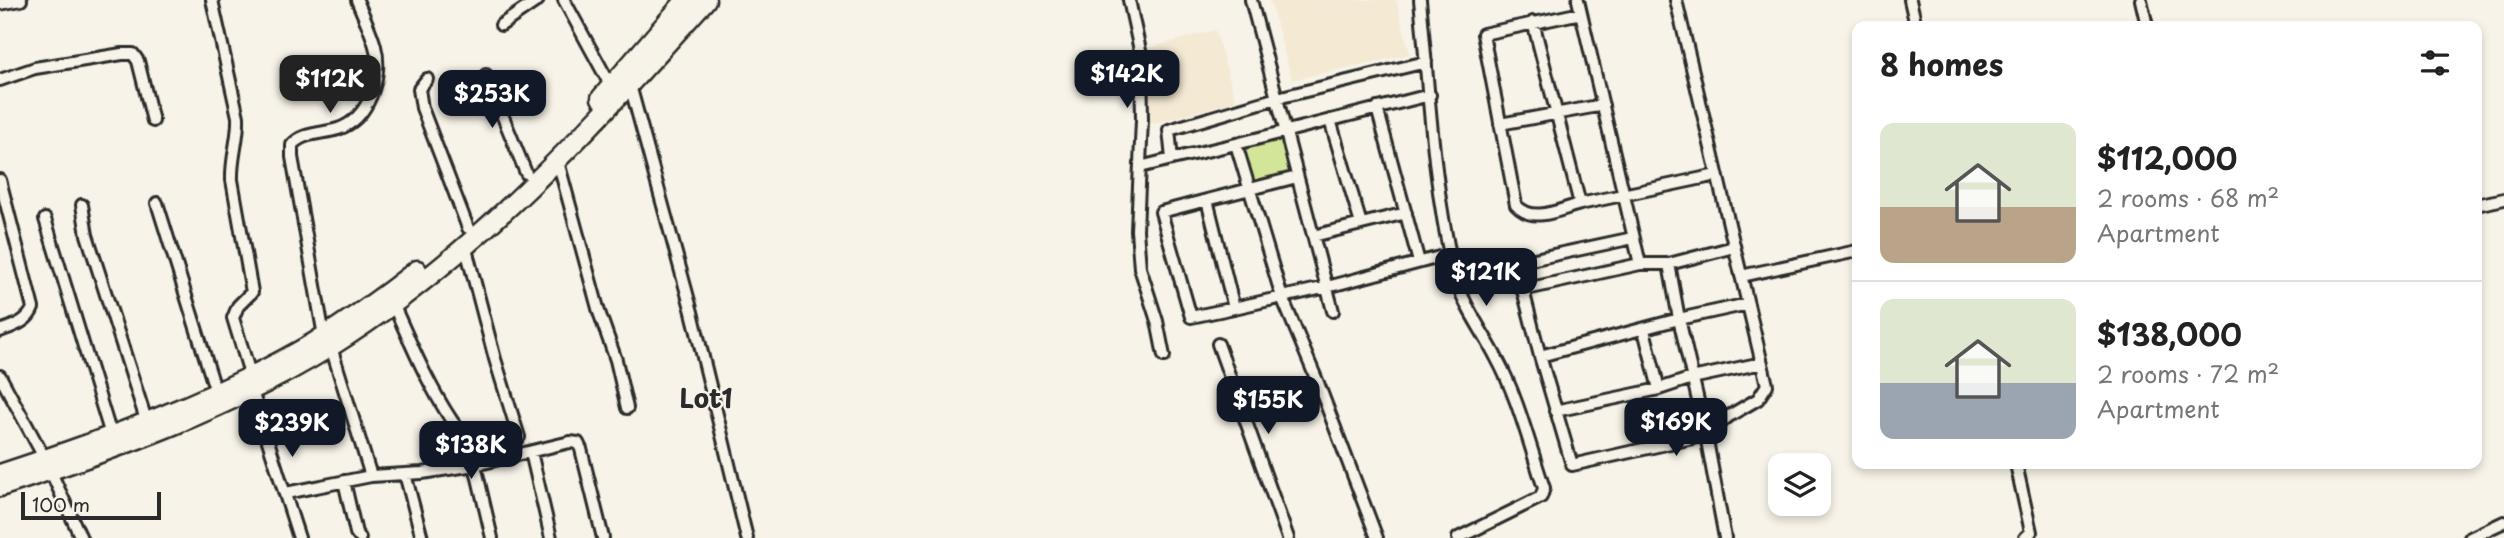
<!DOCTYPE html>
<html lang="en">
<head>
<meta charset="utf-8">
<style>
  :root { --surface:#fff; --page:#f6f6f6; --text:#222; --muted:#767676; --line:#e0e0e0; --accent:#111827 }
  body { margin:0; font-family:"Playpen Sans",sans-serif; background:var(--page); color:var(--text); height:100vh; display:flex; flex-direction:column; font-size:26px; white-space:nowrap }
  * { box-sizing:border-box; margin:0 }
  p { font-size:23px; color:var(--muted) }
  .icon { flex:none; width:38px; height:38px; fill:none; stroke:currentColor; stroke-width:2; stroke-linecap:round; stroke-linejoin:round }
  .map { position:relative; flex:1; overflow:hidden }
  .panel { position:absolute; left:1852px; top:21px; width:630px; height:448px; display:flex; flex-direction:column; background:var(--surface); border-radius:14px; box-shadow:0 4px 10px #0003 }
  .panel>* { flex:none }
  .tools { position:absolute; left:1768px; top:453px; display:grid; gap:14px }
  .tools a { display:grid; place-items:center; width:63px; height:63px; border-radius:14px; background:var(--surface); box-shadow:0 4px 10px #0003; font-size:35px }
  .scale { position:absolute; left:21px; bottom:18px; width:140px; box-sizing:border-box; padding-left:7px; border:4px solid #2b2b2b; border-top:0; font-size:19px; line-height:24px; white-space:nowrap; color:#2b2b2b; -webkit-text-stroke:5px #f7f3e8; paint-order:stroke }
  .price { position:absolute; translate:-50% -60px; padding:0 16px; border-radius:14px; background:var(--accent); color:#fff; font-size:23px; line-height:46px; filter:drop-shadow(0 2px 4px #0008) }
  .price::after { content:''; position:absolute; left:50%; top:42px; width:21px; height:16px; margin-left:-10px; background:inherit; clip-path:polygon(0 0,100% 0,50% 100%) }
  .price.selected { background:#222; color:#fff }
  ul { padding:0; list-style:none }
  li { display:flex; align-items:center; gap:21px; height:175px; padding:0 28px }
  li+li { border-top:2px solid var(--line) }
  li span { display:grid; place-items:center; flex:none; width:196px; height:140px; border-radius:14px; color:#555 }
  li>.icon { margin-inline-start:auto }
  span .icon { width:84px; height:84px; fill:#fffc; stroke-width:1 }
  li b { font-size:30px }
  h2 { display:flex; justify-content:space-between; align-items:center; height:84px; padding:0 28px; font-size:30px }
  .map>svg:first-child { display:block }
  .built { fill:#f4e9d3 }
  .green { fill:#d3e599; stroke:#7f8862; stroke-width:2 }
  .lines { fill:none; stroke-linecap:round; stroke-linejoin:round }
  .minor-casing { stroke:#2b2b2b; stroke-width:16 }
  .trunk-casing { stroke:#2b2b2b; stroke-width:23 }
  .minor { stroke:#f7f3e8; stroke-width:10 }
  .trunk { stroke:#f7f3e8; stroke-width:18 }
  .labels { text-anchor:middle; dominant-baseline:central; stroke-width:5; stroke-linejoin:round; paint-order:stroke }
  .neighbourhood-label { font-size:26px; font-weight:bold; fill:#2b2b2b; stroke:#f7f3e8 }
</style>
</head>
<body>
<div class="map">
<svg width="2504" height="538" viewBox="0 0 2504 538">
  <rect width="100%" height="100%" fill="#f7f3e8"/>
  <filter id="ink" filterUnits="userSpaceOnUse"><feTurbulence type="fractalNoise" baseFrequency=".0143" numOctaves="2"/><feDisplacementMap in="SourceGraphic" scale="14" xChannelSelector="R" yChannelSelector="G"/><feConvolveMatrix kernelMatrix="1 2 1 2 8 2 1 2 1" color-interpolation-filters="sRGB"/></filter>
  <g filter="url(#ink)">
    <path class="built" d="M1270 0H1396L1410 54 1292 80Z
      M1215 30 1236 101 1151 124 1146 49Z"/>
    <path class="green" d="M1283 135 1294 176 1253 186 1240 146Z"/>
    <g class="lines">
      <g class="minor-casing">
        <path id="minor" d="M212 0 238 117C239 138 231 158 232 180L252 292 238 306 233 318 251 377
          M564 0 613 90
          M1129 0 1141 55 1142 120 1137 230 1140 268 1157 321 1164 356
          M1251 0 1333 311
          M1420 0C1429 89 1433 190 1455 276 1463 305 1482 330 1496 357 1518 397 1529 444 1544 488L1541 497 1458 538
          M1578 0 1640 264
          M1910 0 1916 26
          M2141 0 2147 26
          M0 4 21 0
          M1533 22 1580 204 1717 175
          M501 25 538 0
          M486 75 526 173
          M427 79 419 89 422 108 468 228
          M0 80 35 68 122 54H133L138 61 153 121
          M630 85 692 312 747 538
          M1377 108 1419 262
          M1330 120 1361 224
          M1500 124 1603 105
          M1236 144 1172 159 1169 130 1277 98 1426 62
          M557 158 599 312 616 360 627 408
          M1140 167 1172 159
          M1297 177 1207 200 1234 308 1327 287 1451 254
          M0 180 33 308C28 322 13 326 0 331
          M1207 200 1161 212 1191 317 1234 308
          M157 203 216 392
          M1580 204C1558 210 1533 224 1516 205L1483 34 1581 13
          M82 205 87 235 147 423
          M2476 205 2504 199
          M45 219 111 435
          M1313 236 1406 213
          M1633 238 1516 263 1540 356 1572 465 1706 435 1729 416 1758 399 1767 385 1676 0
          M465 245 495 359 519 437
          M1669 264 1679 319 1706 435 1725 538
          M1741 276 1857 251
          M1522 290 1640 264H1669L1734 247
          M393 304C411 344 428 385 452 421 465 440 476 436 486 462
          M1644 330 1659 389
          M324 336 292 157V145C303 132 322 134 338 129 369 119 383 76 375 46 371 31 363 15 357 0
          M1218 344 1288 538
          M331 347 371 476
          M1540 356 1679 319 1748 304
          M0 376 45 459 81 538
          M252 391 299 538
          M1555 411 1659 389 1692 378 1762 363
          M531 452 551 538
          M2016 464 2031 532 2025 538
          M475 465 492 538
          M405 474 422 538
          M344 481 356 533 360 538
          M286 493 371 476 422 473 475 465 570 442 578 443 581 449 603 538
          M1377 538 1318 383 1282 297 1236 144 1430 95
          M2470 538 2504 522"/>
      </g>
      <g class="trunk-casing">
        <path id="trunk" d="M601 98 686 0
          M0 474C107 439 215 400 313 343 349 321 384 296 417 270
          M0 487C114 450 228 410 330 347 475 257 593 126 706 0"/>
      </g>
      <use href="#minor" class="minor"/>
      <use href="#trunk" class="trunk"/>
    </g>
  </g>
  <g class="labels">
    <g class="neighbourhood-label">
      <text x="706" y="397">Lot1</text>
    </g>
  </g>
</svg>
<div class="tools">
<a><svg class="icon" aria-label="layers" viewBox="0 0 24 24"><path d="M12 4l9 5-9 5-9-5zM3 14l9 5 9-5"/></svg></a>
</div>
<div class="scale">100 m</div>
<b class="price" style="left:1127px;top:110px">$142K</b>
<b class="price selected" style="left:330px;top:115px">$112K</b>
<b class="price" style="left:492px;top:130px">$253K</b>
<b class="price" style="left:1486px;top:308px">$121K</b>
<b class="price" style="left:1268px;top:436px">$155K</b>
<b class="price" style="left:1676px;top:458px">$169K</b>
<b class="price" style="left:292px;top:459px">$239K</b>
<b class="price" style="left:471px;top:481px">$138K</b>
<section class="panel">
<h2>8 homes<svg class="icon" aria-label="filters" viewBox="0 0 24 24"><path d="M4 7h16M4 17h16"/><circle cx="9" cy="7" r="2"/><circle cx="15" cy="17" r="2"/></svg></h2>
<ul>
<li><span style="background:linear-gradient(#dfe7d0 60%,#b9a48a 0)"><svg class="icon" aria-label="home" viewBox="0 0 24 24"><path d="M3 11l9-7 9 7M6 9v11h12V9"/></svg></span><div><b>$112,000</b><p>2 rooms · 68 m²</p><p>Apartment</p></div></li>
<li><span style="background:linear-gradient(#dfe7d0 60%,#9aa5b1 0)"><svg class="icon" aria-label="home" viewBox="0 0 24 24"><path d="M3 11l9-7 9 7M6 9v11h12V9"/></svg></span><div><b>$138,000</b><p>2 rooms · 72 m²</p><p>Apartment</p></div></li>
</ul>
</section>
</div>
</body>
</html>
